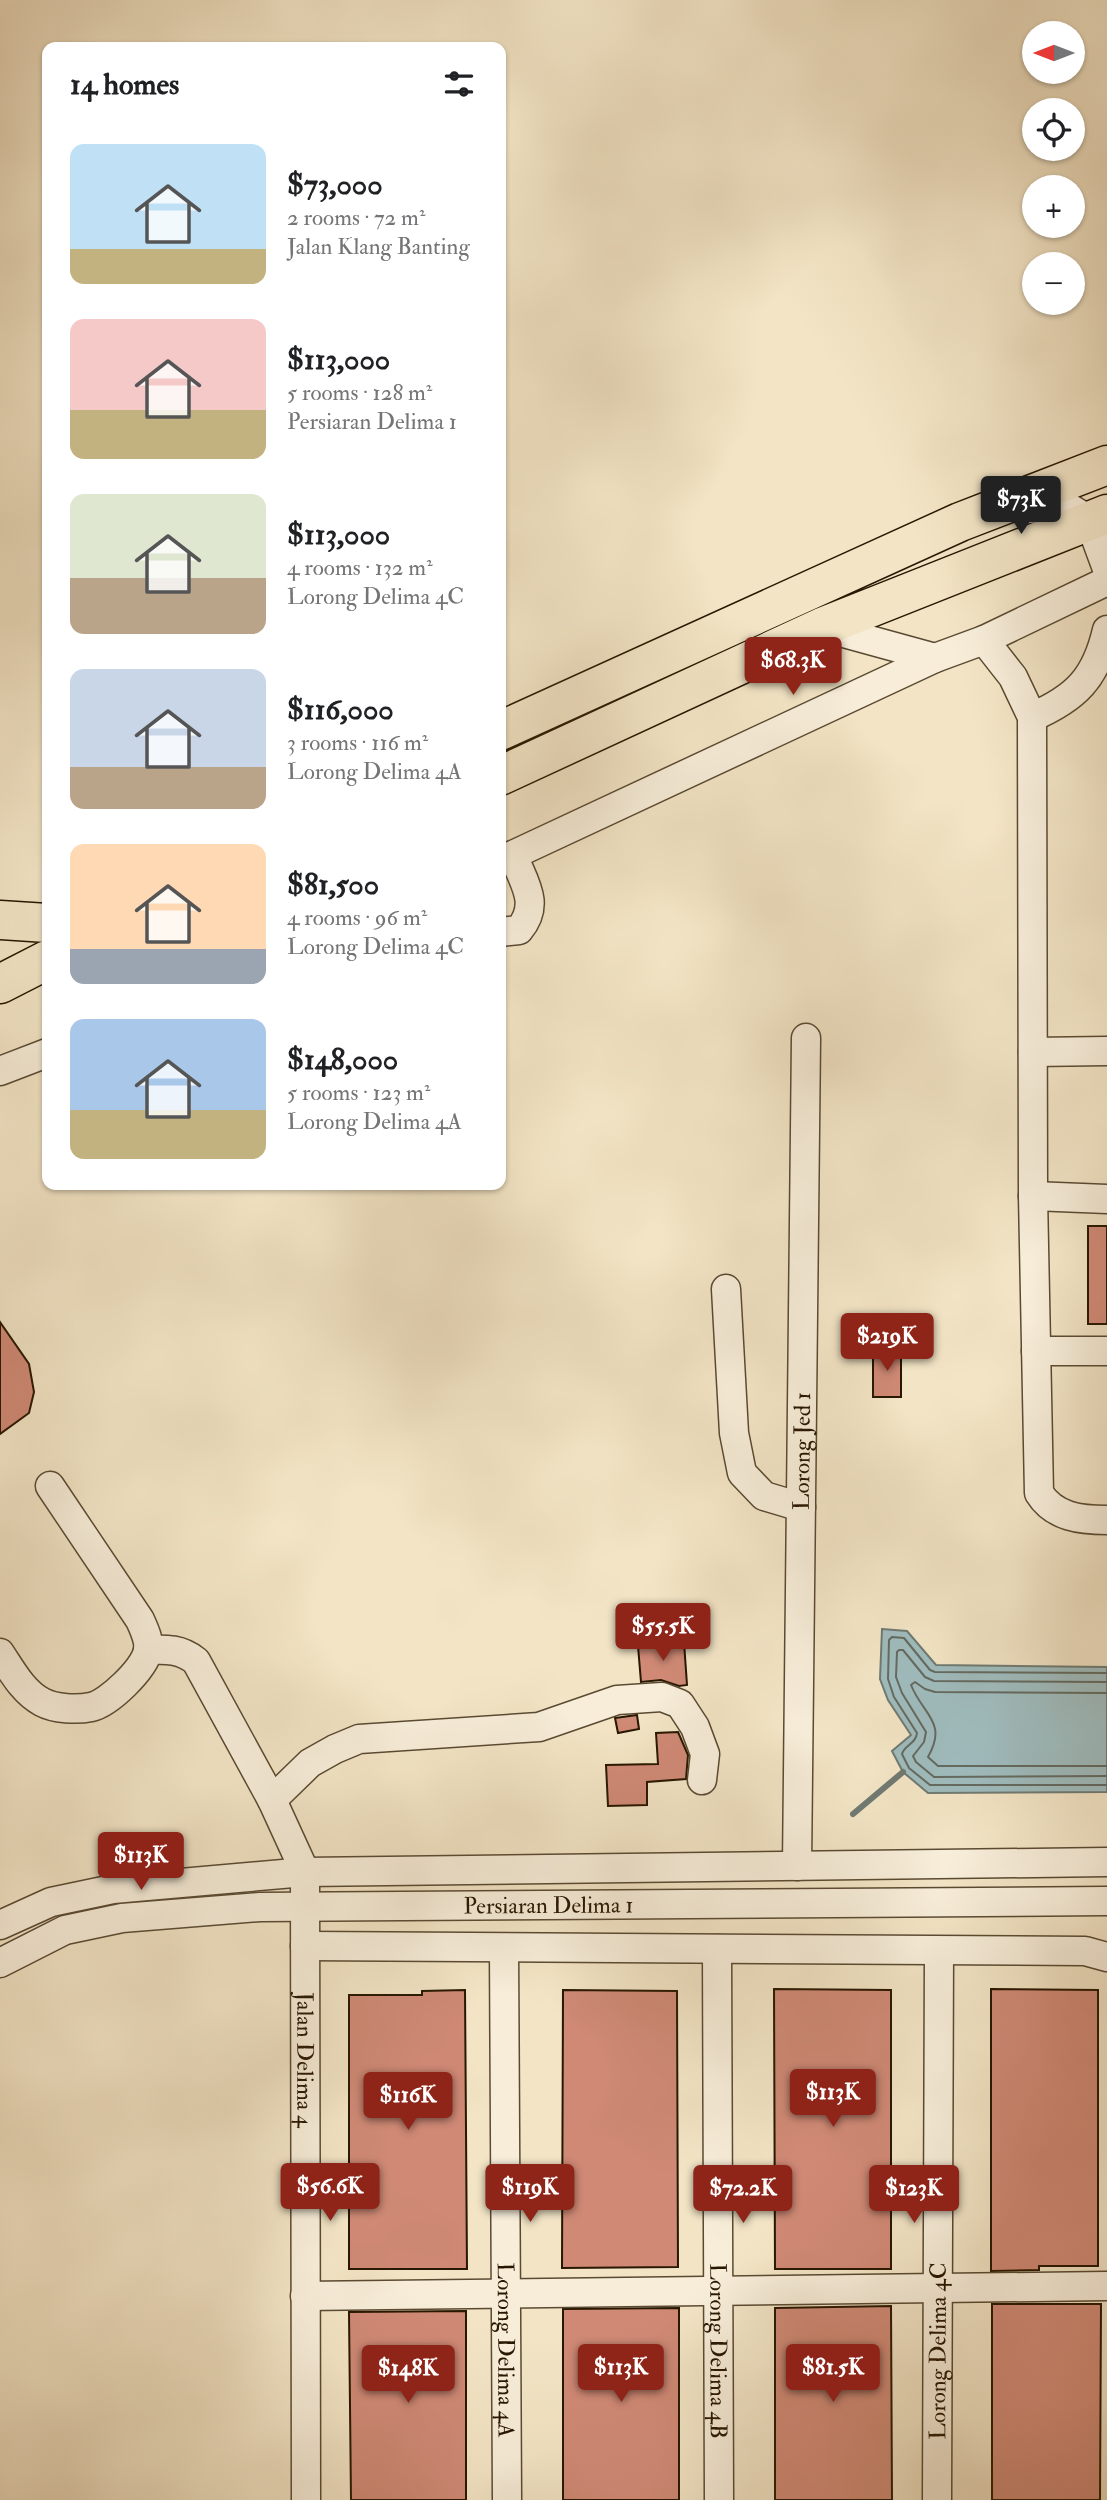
<!DOCTYPE html>
<html lang="en">
<head>
<meta charset="utf-8">
<style>
  :root { --surface:#fff; --page:#f6f6f6; --text:#202124; --muted:#757577; --accent:#8f2418 }
  body { margin:0; font-family:"IM FELL Double Pica",serif; background:var(--page); color:var(--text); height:100vh; display:flex; flex-direction:column; font-size:26px; white-space:nowrap }
  * { box-sizing:border-box; margin:0 }
  p { font-size:23px; color:var(--muted) }
  .icon { flex:none; width:38px; height:38px; fill:none; stroke:currentColor; stroke-width:2; stroke-linecap:round; stroke-linejoin:round }
  .map { position:relative; flex:1; overflow:hidden }
  .drawer { position:absolute; left:42px; top:42px; width:464px; height:1148px; display:flex; flex-direction:column; background:var(--surface); border-radius:14px; box-shadow:0 2px 5px #0004 }
  .drawer>* { flex:none }
  .needle { width:46px; rotate:270deg }
  .buttons { position:absolute; left:1022px; top:21px; display:grid; gap:14px }
  .buttons a { display:grid; place-items:center; width:63px; height:63px; border-radius:50%; background:var(--surface); box-shadow:0 2px 5px #0004; font-size:35px }
  .price { position:absolute; translate:-50% -60px; padding:0 16px; border-radius:7px; background:var(--accent); color:#fff; font-size:23px; line-height:46px; filter:drop-shadow(0 2px 4px #0008) }
  .price::after { content:''; position:absolute; left:50%; top:42px; width:21px; height:16px; margin-left:-10px; background:inherit; clip-path:polygon(0 0,100% 0,50% 100%) }
  .price.selected { background:#222; color:#fff }
  ul { padding:0; list-style:none }
  li { display:flex; align-items:center; gap:21px; height:175px; padding:0 28px }
  li span { display:grid; place-items:center; flex:none; width:196px; height:140px; border-radius:14px; color:#555 }
  li>.icon { margin-inline-start:auto }
  span .icon { width:84px; height:84px; fill:#fffc; stroke-width:1 }
  li b { font-size:30px }
  h2 { display:flex; justify-content:space-between; align-items:center; height:84px; padding:0 28px; font-size:30px }
  .map>svg:first-child { display:block }
  .water { fill:#9fbcbe; stroke:#6f7a72; stroke-width:2 }
  .lines { fill:none; stroke-linecap:round; stroke-linejoin:round }
  .shore { stroke:#646a60; stroke-width:2 }
  .stream { stroke:#6f7a72; stroke-width:6 }
  .building { fill:#cf8975; stroke:#281701; stroke-width:2 }
  .minor-casing { stroke:#5a4a32; stroke-width:31 }
  .highway-casing { stroke:#281701; stroke-width:41 }
  .minor { stroke:#f7edd9; stroke-width:28 }
  .highway { stroke:#f2e4c5; stroke-width:38 }
  .labels { text-anchor:middle; dominant-baseline:central; stroke-width:5; stroke-linejoin:round; paint-order:stroke }
  .street-label { font-size:23px; fill:#281701; stroke:#f7edd9 }
</style>
</head>
<body>
<div class="map">
<svg width="1107" height="2500" viewBox="0 0 1107 2500">
  <rect width="100%" height="100%" fill="#f2e4c5"/>
  <filter id="stains"><feTurbulence type="fractalNoise" baseFrequency=".00286" numOctaves="4"/><feColorMatrix values="0 0 0 0 .2 0 0 0 0 .09 0 0 0 0 .02 0 0 0 .5 -.17"/></filter>
  <radialGradient id="worn" r=".72"><stop offset=".6" stop-color="#630" stop-opacity="0"/><stop offset="1" stop-color="#630" stop-opacity=".3"/></radialGradient>
  <path class="water" d="M882 1629 907 1631 936 1665 1107 1667V1792L928 1793 903 1772 892 1751 911 1735 888 1700 880 1679Z"/>
  <g class="lines">
    <path class="shore" d="M1107 1673 935 1672 930 1670 904 1638 892 1637 889 1640 888 1679 894 1697 917 1733C916 1744 904 1745 902 1754L909 1768 930 1785H1107
      M1107 1682 934 1681 925 1677 903 1650H899L897 1652 896 1677 902 1693 926 1732 924 1742 913 1756 916 1762 934 1777 1107 1776
      M1107 1693 935 1692 925 1689 915 1682 911 1685C923 1715 948 1722 928 1757L938 1766H1107"/>
    <path class="stream" d="M853 1814 903 1772"/>
  </g>
  <path class="building" d="M1088 1226H1107V1324H1088Z
    M0 1322 29 1364 34 1392 29 1413 0 1434Z
    M901 1349V1397H873V1350Z
    M684 1642 687 1685 679 1686 661 1680 641 1682 638 1646Z
    M637 1715 639 1729 618 1733 615 1718Z
    M678 1732 688 1755 686 1779 647 1782V1805L608 1806 606 1765 658 1764 656 1733Z
    M774 1989 891 1990V2269H775Z
    M991 1989 1098 1990V2266H1039V2270L991 2271Z
    M465 1990 467 2269H349V1995H422V1991Z
    M563 1990 677 1991 678 2267 562 2268Z
    M992 2304H1101L1100 2500H992Z
    M891 2306 892 2500H775V2308Z
    M679 2308V2500H563V2309Z
    M466 2311V2500H351L349 2312Z"/>
  <g class="lines">
    <g class="minor-casing">
      <g id="minor">
        <path d="M1024 510 1063 504 1089 520 1107 569"/>
        <path d="M822 627 935 658"/>
        <path d="M984 640 1013 677 1032 717 1033 1196 1039 1493C1054 1517 1080 1520 1107 1520"/>
        <path d="M1032 717C1076 698 1096 678 1107 630"/>
        <path d="M500 861 935 658 984 640 1107 581"/>
        <path d="M500 932 519 930C541 904 524 883 513 855"/>
        <path d="M1033 1052 1107 1051"/>
        <path d="M0 1071 47 1053"/>
        <path d="M1033 1196 1107 1199"/>
        <path d="M726 1289 734 1433 742 1473 764 1496 801 1507"/>
        <path d="M1036 1351H1107"/>
        <path id="s1" d="M148 1650C167 1649 181 1649 196 1661L272 1800 305 1872 306 2500"/>
        <path d="M0 1653C12 1671 23 1692 42 1702 55 1709 77 1710 91 1707 109 1703 143 1670 148 1651 150 1641 144 1629 140 1620L50 1486"/>
        <path d="M272 1800 310 1763 335 1749 359 1739 539 1727 617 1700 662 1697 680 1704 695 1727 705 1754 702 1780"/>
        <path id="s2" d="M797 1866 806 1038"/>
        <path d="M0 1925 51 1902 113 1889 305 1872 1107 1862"/>
        <path d="M305 1946 1085 1951 1107 1957"/>
        <path id="s3" d="M504 1948 507 2500"/>
        <path id="s4" d="M717 1949 719 2500"/>
        <path id="s5" d="M0 1963 65 1930 122 1918 260 1907 1107 1901"/>
        <path d="M305 2296 1107 2286"/>
        <path id="s6" d="M937 2500 939 1951"/>
      </g>
    </g>
    <g class="highway-casing">
      <path id="highway" d="M500 731 960 522 1107 465
        M500 776 822 627 1107 514
        M0 920 47 923
        M0 984 47 960"/>
    </g>
    <use href="#minor" class="minor"/>
    <use href="#highway" class="highway"/>
  </g>
  <g class="labels">
    <g class="street-label">
      <text stroke="none"><textPath href="#s2" startOffset="415">Lorong Jed 1</textPath></text>
      <text stroke="none"><textPath href="#s5" startOffset="558">Persiaran Delima 1</textPath></text>
      <text stroke="none"><textPath href="#s1" startOffset="476">Jalan Delima 4</textPath></text>
      <text stroke="none"><textPath href="#s3" startOffset="402">Lorong Delima 4A</textPath></text>
      <text stroke="none"><textPath href="#s4" startOffset="402">Lorong Delima 4B</textPath></text>
      <text stroke="none"><textPath href="#s6" startOffset="149">Lorong Delima 4C</textPath></text>
    </g>
  </g>
  <rect width="100%" height="100%" filter="url(#stains)"/>
  <rect width="100%" height="100%" fill="url(#worn)"/>
</svg>
<div class="buttons">
<a><svg class="needle" viewBox="-14 -14 28 28"><path d="M0-13l5 13h-10z" fill="#e53935"/><path d="M0 13l5-13h-10z" fill="#757577"/></svg></a>
<a><svg class="icon" aria-label="locate" viewBox="0 0 24 24"><circle cx="12" cy="12" r="6"/><path d="M12 2v4M12 18v4M2 12h4M18 12h4"/></svg></a>
<a>+</a>
<a>−</a>
</div>
<b class="price selected" style="left:1021px;top:536px">$73K</b>
<b class="price" style="left:793px;top:697px">$68.3K</b>
<b class="price" style="left:887px;top:1373px">$219K</b>
<b class="price" style="left:663px;top:1663px">$55.5K</b>
<b class="price" style="left:141px;top:1892px">$113K</b>
<b class="price" style="left:833px;top:2129px">$113K</b>
<b class="price" style="left:408px;top:2132px">$116K</b>
<b class="price" style="left:330px;top:2223px">$56.6K</b>
<b class="price" style="left:530px;top:2224px">$119K</b>
<b class="price" style="left:743px;top:2225px">$72.2K</b>
<b class="price" style="left:914px;top:2225px">$123K</b>
<b class="price" style="left:621px;top:2404px">$113K</b>
<b class="price" style="left:833px;top:2404px">$81.5K</b>
<b class="price" style="left:408px;top:2405px">$148K</b>
<section class="drawer">
<h2>14 homes<svg class="icon" aria-label="filters" viewBox="0 0 24 24"><path d="M4 7h16M4 17h16"/><circle cx="9" cy="7" r="2"/><circle cx="15" cy="17" r="2"/></svg></h2>
<ul>
<li><span style="background:linear-gradient(#bfe0f5 75%,#c2b280 0)"><svg class="icon" aria-label="home" viewBox="0 0 24 24"><path d="M3 11l9-7 9 7M6 9v11h12V9"/></svg></span><div><b>$73,000</b><p>2 rooms · 72 m²</p><p>Jalan Klang Banting</p></div></li>
<li><span style="background:linear-gradient(#f6c9c9 65%,#c2b280 0)"><svg class="icon" aria-label="home" viewBox="0 0 24 24"><path d="M3 11l9-7 9 7M6 9v11h12V9"/></svg></span><div><b>$113,000</b><p>5 rooms · 128 m²</p><p>Persiaran Delima 1</p></div></li>
<li><span style="background:linear-gradient(#dfe7d0 60%,#b9a48a 0)"><svg class="icon" aria-label="home" viewBox="0 0 24 24"><path d="M3 11l9-7 9 7M6 9v11h12V9"/></svg></span><div><b>$113,000</b><p>4 rooms · 132 m²</p><p>Lorong Delima 4C</p></div></li>
<li><span style="background:linear-gradient(#c9d6e8 70%,#b9a48a 0)"><svg class="icon" aria-label="home" viewBox="0 0 24 24"><path d="M3 11l9-7 9 7M6 9v11h12V9"/></svg></span><div><b>$116,000</b><p>3 rooms · 116 m²</p><p>Lorong Delima 4A</p></div></li>
<li><span style="background:linear-gradient(#ffd9b3 75%,#9aa5b1 0)"><svg class="icon" aria-label="home" viewBox="0 0 24 24"><path d="M3 11l9-7 9 7M6 9v11h12V9"/></svg></span><div><b>$81,500</b><p>4 rooms · 96 m²</p><p>Lorong Delima 4C</p></div></li>
<li><span style="background:linear-gradient(#a9c7e8 65%,#c2b280 0)"><svg class="icon" aria-label="home" viewBox="0 0 24 24"><path d="M3 11l9-7 9 7M6 9v11h12V9"/></svg></span><div><b>$148,000</b><p>5 rooms · 123 m²</p><p>Lorong Delima 4A</p></div></li>
</ul>
</section>
</div>
</body>
</html>
